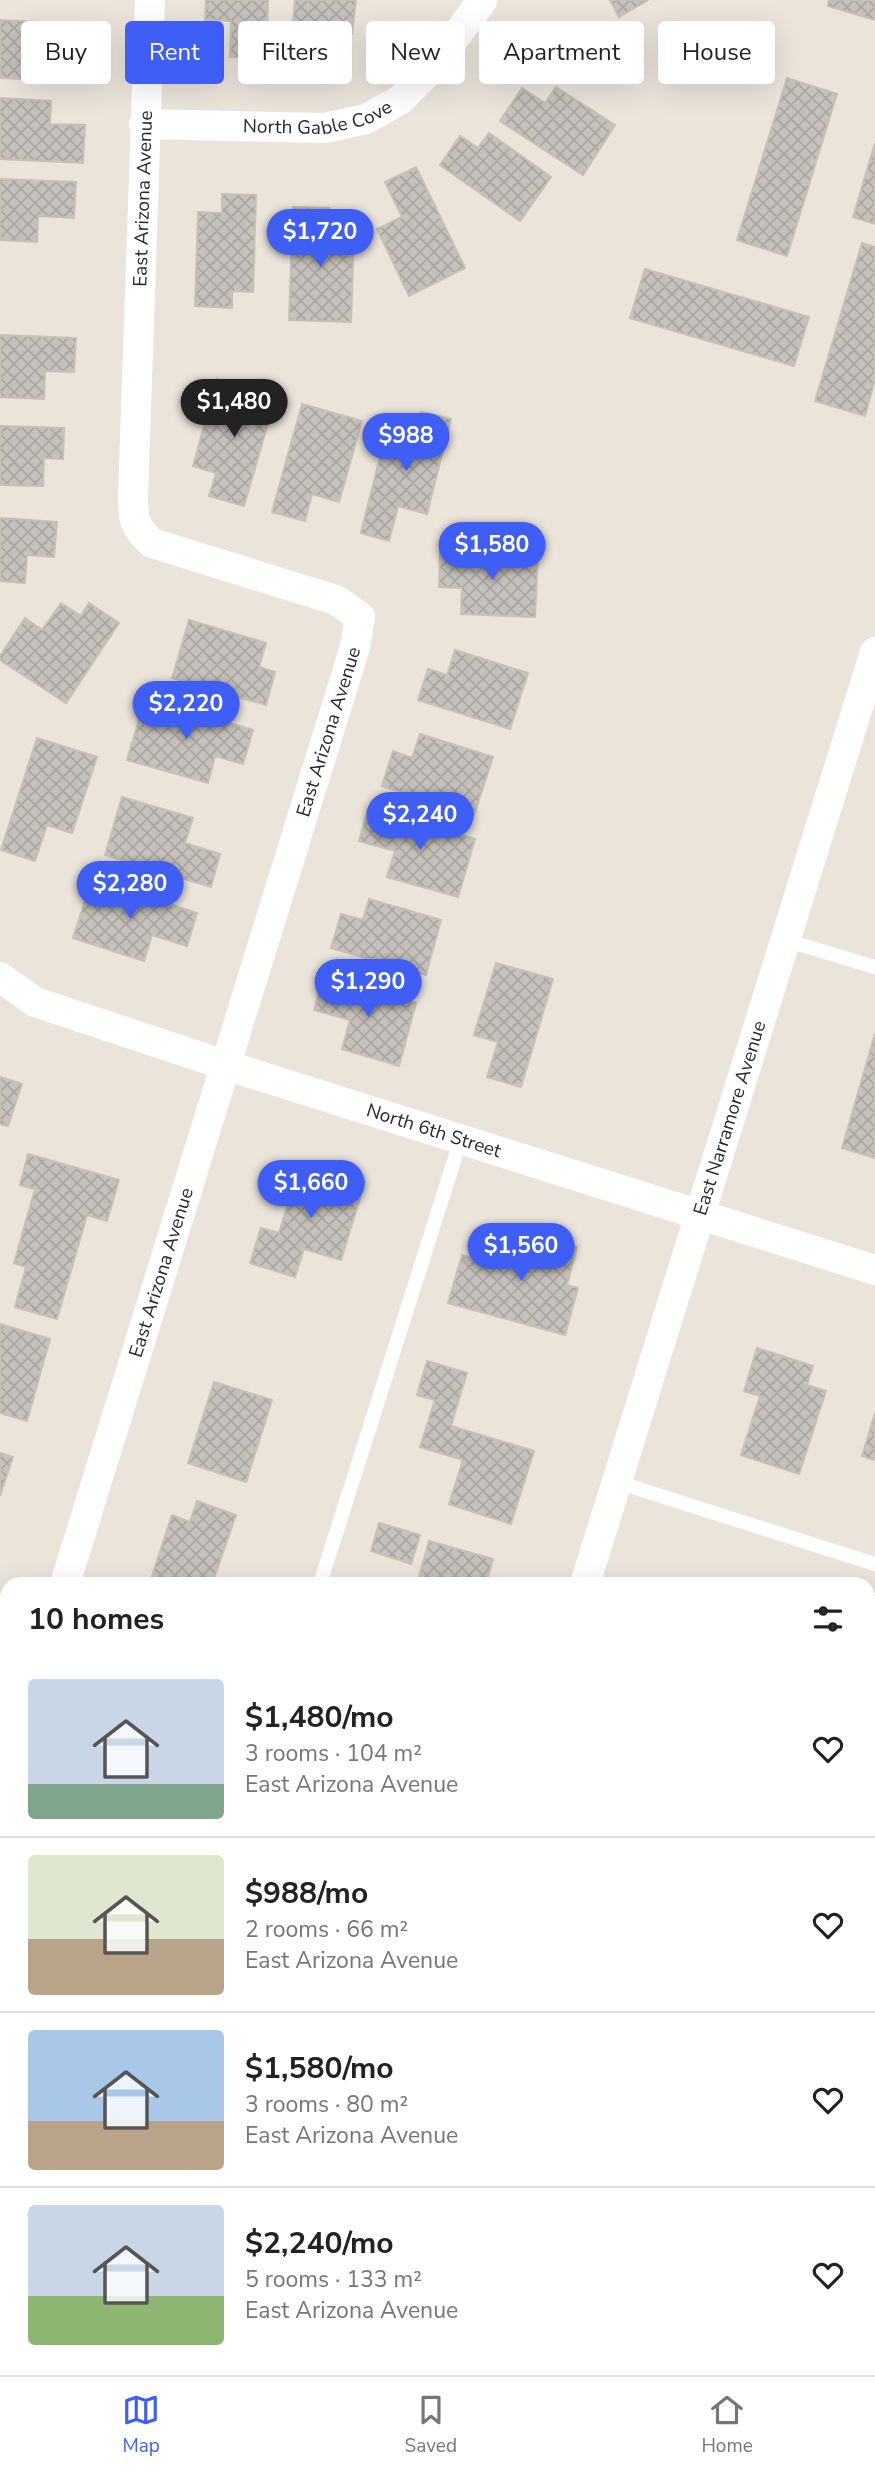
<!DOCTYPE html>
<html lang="en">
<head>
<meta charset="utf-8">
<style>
  :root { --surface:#fff; --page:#f2f2f2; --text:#222; --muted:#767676; --line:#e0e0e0; --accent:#3e5ef5 }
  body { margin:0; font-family:"Nunito Sans",sans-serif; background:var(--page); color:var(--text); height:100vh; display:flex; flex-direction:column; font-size:26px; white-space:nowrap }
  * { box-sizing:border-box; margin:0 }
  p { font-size:23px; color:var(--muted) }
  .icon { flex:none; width:38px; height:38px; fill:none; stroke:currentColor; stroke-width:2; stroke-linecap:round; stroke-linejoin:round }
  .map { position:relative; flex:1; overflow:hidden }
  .panel { position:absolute; left:0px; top:1577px; width:875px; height:800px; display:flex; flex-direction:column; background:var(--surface); border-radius:21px 21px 0 0; box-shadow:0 7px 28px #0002 }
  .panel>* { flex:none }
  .banner { position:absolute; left:21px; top:21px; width:833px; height:63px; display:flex; gap:14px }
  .price { position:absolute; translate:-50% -60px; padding:0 16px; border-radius:24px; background:var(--accent); color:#fff; font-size:23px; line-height:46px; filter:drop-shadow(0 2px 4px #0008) }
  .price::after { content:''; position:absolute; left:50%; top:42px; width:21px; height:16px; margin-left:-10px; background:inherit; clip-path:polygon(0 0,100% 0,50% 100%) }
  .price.selected { background:#222; color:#fff }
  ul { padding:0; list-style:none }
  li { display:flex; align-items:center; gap:21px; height:175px; padding:0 28px }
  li+li { border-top:2px solid var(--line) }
  li span { display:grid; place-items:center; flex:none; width:196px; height:140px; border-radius:7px; color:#555 }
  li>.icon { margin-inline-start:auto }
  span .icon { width:84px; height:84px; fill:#fffc; stroke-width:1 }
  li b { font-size:30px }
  h2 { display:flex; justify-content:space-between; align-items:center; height:84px; padding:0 28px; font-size:30px }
  .pill { padding:0 24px; border-radius:7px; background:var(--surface); box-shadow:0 7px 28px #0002; font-size:24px; line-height:63px }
  .pill.selected { background:var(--accent); color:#fff }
  .menu { display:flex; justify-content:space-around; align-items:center; height:98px; border-top:2px solid var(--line); background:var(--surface); font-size:19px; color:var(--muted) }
  .menu a { display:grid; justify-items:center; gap:4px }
  .menu .selected { color:var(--accent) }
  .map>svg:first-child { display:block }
  .building { fill:url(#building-cross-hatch); stroke:#c6c0b5; stroke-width:2 }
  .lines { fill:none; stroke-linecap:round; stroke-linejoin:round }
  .service { stroke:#fff; stroke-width:14 }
  .minor { stroke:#fff; stroke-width:30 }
  .labels { text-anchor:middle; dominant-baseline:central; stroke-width:5; stroke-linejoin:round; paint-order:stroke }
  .street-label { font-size:19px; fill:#292929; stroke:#fff }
</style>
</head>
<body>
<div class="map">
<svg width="875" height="2375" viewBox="0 0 875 2375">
  <defs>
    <pattern id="building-cross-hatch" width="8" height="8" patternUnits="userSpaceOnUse" patternTransform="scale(1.75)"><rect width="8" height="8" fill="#c6c1bb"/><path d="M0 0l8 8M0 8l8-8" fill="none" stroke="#aaa6a1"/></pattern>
  </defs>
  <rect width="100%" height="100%" fill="#ebe4db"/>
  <path class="building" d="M206 0H268L266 58 230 57 231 21 205 20Z
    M295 0H356L352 34 334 32 330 71 289 67Z
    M610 0H648L619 17Z
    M829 0H875V20L828 6Z
    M0 20 80 24 79 58 61 57 60 81 0 78Z
    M787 78 837 94 787 256 737 240Z
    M556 87 615 125 583 175 500 121 522 88 545 103Z
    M0 98 51 101 50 124 85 125 83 163 0 159Z
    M489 133 551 177 520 221 440 165 460 136 478 148Z
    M875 143V224L853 217Z
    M416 167 465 268 409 296 377 229 402 217 385 182Z
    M0 179 76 182 74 218 38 216 37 242 0 240Z
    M222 194 256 195 253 292 232 291V308L195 306 198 212 222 213Z
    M293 207 329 208 328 233 354 234 351 322 289 320Z
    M862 243 875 247V380L865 416 815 401Z
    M645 269 809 317 794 366 630 318Z
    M0 335 76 338 74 372 45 371 44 399 0 397Z
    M217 379 276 396 244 506 209 496 216 473 193 466Z
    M302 404 362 421 339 502 312 494 305 521 272 512Z
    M421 412 451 419 427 514 398 506 389 541 361 533 388 424 416 431Z
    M0 426 64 428 63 459 44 458 43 486 0 485Z
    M0 518 57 522 54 557 27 555 25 583 0 581Z
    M440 551 538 555 535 617 461 614 462 588 439 587Z
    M61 603 81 616 89 603 119 623 66 703 0 660V656L25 618 42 630Z
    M189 620 266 643 259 667 275 672 266 705 172 678Z
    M455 650 528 673 510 729 418 700 428 669 447 675Z
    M145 699 253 730 243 764 215 756 208 783 127 760Z
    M420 734 493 757 474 815 382 786 393 751 412 758Z
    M37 738 97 757 72 833 47 825 35 861 1 850Z
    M122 797 193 818 185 843 220 854 211 887 105 855Z
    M368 809 475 839 458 897 387 877 395 851 359 841Z
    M92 879 197 913 187 946 152 935 144 961 73 938Z
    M369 899 441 920 426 975 331 948 341 914 363 920Z
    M496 963 553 979 521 1087 487 1077 498 1042 474 1035Z
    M323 977 416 1003 399 1066 342 1049 350 1020 314 1010Z
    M875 1034V1158L842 1148Z
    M0 1077 22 1084 8 1126 0 1124Z
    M28 1154 119 1180 107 1221 87 1215 57 1319 15 1307 26 1267 14 1263 35 1189 20 1185Z
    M301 1162 365 1182 341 1260 304 1249 295 1277 250 1263 261 1228 279 1233Z
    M511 1228 577 1247 567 1285 578 1288 565 1335 448 1303 462 1255 500 1266Z
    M0 1324 50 1339 27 1421 0 1413Z
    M757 1348 813 1366 807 1385 826 1391 799 1474 741 1455 760 1396 744 1391Z
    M427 1361 467 1373 451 1426 534 1451 511 1524 449 1504 463 1460 420 1447 435 1400 417 1395Z
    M214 1382 272 1400 246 1482 188 1463Z
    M875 1413V1460L862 1456Z
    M0 1453 13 1457 0 1496Z
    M197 1501 236 1515 212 1584H176L152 1576 172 1515 190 1522Z
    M379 1523 420 1535 411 1564 371 1551Z
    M429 1541 493 1559 486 1584H417Z
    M868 1593 875 1596V1659L868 1680Z
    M868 1907 875 1909V1956L868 1954Z
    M868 2012 875 2014V2063L868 2061Z
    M166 2370H241L239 2375H164Z"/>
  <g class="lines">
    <path class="service" d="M785 940 875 967
      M617 1482 875 1564
      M320 1584 461 1139
      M700 2370 717 2375"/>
    <g class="minor">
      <path id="s1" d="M144 124 325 128 366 119 400 100 432 68 482 1"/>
      <path id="s2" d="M0 977 35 1002 225 1065 875 1270"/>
      <path id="s3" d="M65 1584 355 647 360 617 336 600 152 543C134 527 133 519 133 496L150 0"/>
      <path id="s4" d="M585 1584 875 652"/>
      <path d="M338 2375 339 2370"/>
    </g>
  </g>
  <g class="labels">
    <g class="street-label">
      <text stroke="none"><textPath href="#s1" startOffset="175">North Gable Cove</textPath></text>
      <text stroke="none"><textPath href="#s3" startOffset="1584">East Arizona Avenue</textPath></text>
      <text stroke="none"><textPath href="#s3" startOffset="892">East Arizona Avenue</textPath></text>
      <text stroke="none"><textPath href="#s4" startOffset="488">East Narramore Avenue</textPath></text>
      <text stroke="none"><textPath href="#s2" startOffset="462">North 6th Street</textPath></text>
      <text stroke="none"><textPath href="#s3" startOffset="326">East Arizona Avenue</textPath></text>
    </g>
  </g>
</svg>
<b class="price" style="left:320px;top:269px">$1,720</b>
<b class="price selected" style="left:234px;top:439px">$1,480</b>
<b class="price" style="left:406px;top:473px">$988</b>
<b class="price" style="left:492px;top:582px">$1,580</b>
<b class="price" style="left:186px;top:741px">$2,220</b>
<b class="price" style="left:420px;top:852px">$2,240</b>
<b class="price" style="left:130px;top:921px">$2,280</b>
<b class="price" style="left:368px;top:1019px">$1,290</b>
<b class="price" style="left:311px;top:1220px">$1,660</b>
<b class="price" style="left:521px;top:1283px">$1,560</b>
<div class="banner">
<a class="pill">Buy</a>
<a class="pill selected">Rent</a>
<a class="pill">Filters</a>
<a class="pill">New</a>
<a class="pill">Apartment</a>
<a class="pill">House</a>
</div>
<section class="panel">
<h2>10 homes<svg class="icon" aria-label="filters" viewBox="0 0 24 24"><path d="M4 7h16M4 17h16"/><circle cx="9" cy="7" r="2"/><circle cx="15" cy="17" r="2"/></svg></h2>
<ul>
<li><span style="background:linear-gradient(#c9d6e8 75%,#7fa58c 0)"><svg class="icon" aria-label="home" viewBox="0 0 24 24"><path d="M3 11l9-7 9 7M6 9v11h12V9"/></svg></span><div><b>$1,480/mo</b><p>3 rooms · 104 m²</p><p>East Arizona Avenue</p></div><svg class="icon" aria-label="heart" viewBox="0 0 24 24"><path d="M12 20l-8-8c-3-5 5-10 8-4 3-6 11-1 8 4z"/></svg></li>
<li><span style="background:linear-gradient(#dfe7d0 60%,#b9a48a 0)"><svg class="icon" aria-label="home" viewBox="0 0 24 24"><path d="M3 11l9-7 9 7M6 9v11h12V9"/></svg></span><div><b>$988/mo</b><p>2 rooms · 66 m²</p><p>East Arizona Avenue</p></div><svg class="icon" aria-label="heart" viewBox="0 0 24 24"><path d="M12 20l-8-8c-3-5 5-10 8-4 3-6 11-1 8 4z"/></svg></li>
<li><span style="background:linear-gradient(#a9c7e8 65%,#b9a48a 0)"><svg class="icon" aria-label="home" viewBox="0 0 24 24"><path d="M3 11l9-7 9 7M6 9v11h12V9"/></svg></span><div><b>$1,580/mo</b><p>3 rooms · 80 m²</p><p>East Arizona Avenue</p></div><svg class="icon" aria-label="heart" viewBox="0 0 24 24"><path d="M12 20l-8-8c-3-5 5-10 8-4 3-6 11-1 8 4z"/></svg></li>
<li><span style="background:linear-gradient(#c9d6e8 65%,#8fb573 0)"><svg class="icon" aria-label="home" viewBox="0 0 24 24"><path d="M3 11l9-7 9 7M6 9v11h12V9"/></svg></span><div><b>$2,240/mo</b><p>5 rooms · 133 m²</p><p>East Arizona Avenue</p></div><svg class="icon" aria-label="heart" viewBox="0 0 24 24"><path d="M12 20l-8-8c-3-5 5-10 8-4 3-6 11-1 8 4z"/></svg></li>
</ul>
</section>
</div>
<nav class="menu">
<a class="selected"><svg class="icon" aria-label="map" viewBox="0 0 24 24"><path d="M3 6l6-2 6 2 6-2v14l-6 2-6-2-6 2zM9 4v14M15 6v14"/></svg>Map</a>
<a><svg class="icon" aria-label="saved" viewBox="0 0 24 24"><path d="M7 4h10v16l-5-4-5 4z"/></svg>Saved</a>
<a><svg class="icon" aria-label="home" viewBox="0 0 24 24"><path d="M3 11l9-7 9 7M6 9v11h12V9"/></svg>Home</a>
</nav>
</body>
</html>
